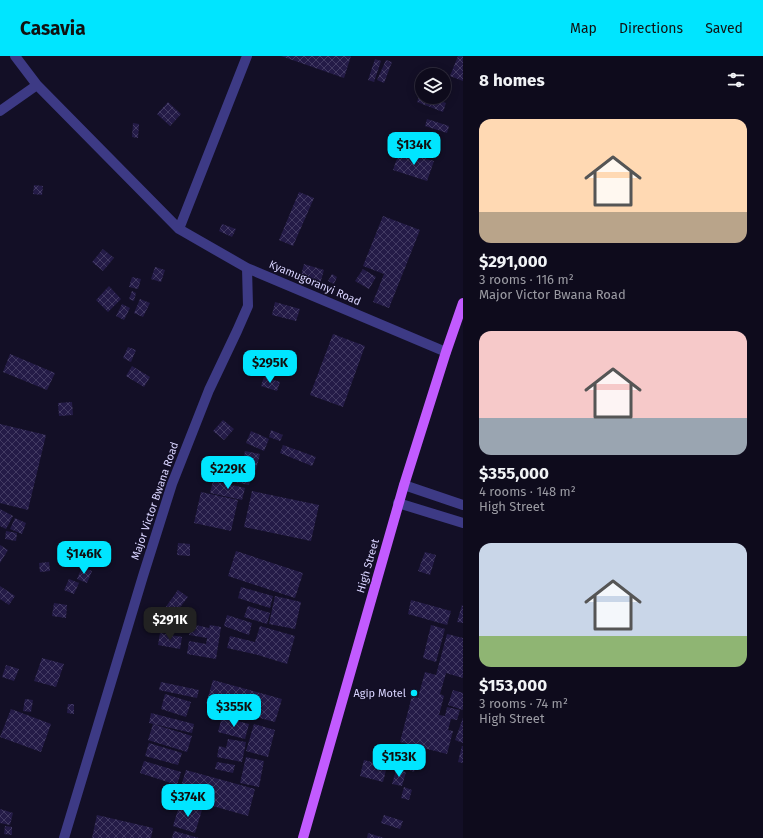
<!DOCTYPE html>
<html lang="en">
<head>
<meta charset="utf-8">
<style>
  :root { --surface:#0e0b1c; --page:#1c1929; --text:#f1f3f6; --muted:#9b9ba3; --line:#2e2b3b; --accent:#00e5ff }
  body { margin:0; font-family:"Fira Sans",sans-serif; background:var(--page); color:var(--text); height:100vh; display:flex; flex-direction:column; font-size:15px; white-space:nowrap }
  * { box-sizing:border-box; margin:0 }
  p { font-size:13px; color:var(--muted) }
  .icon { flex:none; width:22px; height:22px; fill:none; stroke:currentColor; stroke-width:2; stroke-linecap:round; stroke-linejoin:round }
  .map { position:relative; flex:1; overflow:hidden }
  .sheet { display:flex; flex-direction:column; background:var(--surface); width:300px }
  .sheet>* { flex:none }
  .tools { position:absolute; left:415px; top:12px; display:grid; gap:8px }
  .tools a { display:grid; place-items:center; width:36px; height:36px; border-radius:50%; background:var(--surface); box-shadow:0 2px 10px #0003,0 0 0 1px var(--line); font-size:20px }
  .price { position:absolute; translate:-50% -34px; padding:0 9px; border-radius:8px; background:var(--accent); color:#111; font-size:13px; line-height:26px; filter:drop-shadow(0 1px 2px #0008) }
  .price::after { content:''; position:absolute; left:50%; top:24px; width:12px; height:9px; margin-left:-6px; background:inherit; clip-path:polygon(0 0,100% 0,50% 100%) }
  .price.current { background:#222; color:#fff }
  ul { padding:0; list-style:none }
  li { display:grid; align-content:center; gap:8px; height:212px; padding:0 16px }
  li span { display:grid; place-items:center; height:124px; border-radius:12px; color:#555 }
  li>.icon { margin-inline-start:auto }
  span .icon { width:72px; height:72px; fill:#fffc; stroke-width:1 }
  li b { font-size:17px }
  h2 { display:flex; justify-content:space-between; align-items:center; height:48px; padding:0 16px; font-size:17px }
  header { display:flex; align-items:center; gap:24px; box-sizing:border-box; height:56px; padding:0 20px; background:var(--accent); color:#111 }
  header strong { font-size:19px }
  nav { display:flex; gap:22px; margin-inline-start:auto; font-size:14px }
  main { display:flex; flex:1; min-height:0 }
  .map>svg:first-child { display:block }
  .building { fill:url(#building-cross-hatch) }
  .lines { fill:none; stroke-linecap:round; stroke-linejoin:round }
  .minor { stroke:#3d3a85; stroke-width:10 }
  .major { stroke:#c25bff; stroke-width:10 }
  .poi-dot { fill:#00e5ff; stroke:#130f26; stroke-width:1.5 }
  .labels { text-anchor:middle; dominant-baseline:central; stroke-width:3; stroke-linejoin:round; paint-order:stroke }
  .street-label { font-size:11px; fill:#d9d4ff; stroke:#130f26 }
  .poi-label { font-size:11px; fill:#d9d4ff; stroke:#130f26; text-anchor:end }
</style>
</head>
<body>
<header>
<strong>Casavia</strong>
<nav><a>Map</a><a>Directions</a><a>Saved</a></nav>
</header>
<main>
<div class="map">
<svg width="463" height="782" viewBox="0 0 463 782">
  <defs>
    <pattern id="building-cross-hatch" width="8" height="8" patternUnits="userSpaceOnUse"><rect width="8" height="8" fill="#241b47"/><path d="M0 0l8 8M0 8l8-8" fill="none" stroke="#433b63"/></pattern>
  </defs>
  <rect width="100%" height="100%" fill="#130f26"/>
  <path class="building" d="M281 0H351L344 22Z
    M458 0H463V25L450 20Z
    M375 3 381 5 374 26 368 24Z
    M386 4 392 6 384 27 377 24Z
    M420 37 422 38V41H431L446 47 443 56 417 46Z
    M168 46 181 58 170 70 157 58Z
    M427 63 449 70 447 77 425 70Z
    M133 67 139 68 138 82 132 81Z
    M400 94 434 105 427 125 393 114Z
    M34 129 43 130 42 139 33 138Z
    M299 136 314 142 293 190 279 184Z
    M383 160 420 174 389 252 373 246 384 218 363 210Z
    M222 168 236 173 232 181 219 175Z
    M103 193 114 202 103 215 92 206Z
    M304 208 324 214 320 228 300 223Z
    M155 211 165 214 161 226 151 223Z
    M363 213 376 221 369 233 355 225Z
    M332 218 337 221 334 228 328 225Z
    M132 221 141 223 138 233 129 231Z
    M109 230 121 243 108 256 96 244Z
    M132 235 136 237 134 245 129 243Z
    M140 243 150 247 143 261 134 257Z
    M275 246 300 253 296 265 272 259Z
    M122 248 130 252 124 264 116 260Z
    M333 278 365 290 343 351 310 339Z
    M128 291 136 294 131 306 123 302Z
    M10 298 55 317 47 334 3 316Z
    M132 310 150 321 144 331 126 320Z
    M264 321 280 326 277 335 261 330Z
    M72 346 73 359 59 360 58 347Z
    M223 364 234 373 224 384 213 375Z
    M0 368 46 379 28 454 0 447Z
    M271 374 283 379 280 385 269 381Z
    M251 375 269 383 264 395 246 387Z
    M283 389 316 401 312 410 280 397Z
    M245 395 260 398 256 414 242 411Z
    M217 408 252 415 249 429 214 422Z
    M213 425 245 432 242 444 210 437Z
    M252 435 319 449 311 485 244 471Z
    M201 436 238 444 231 475 194 467Z
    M0 453 13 460 6 473 0 470Z
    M15 462 26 467 22 478 10 473Z
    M6 475 17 477 16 485 5 483Z
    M178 487 190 488V500L177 499Z
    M0 489 8 494 0 507Z
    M236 495 303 517 295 542 228 520Z
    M425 496 436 499 430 519 418 515Z
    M49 506 50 515 40 516 39 507Z
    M82 511 92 515 87 527 77 523Z
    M69 523 79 527 74 538 64 534Z
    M0 530 15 540 9 549 0 543Z
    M241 531 273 540 270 552 238 542Z
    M178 534 188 541 174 559 165 552Z
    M275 540 301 546 295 573 269 568Z
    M411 544 451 555 447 569 408 558Z
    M54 547 67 549 66 562 52 560Z
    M462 549 463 550V567L457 566Z
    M248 550 270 557 267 568 244 561Z
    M227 559 252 567 249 579 224 570Z
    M191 568 209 572 210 569 221 571 216 603 187 598 189 585 206 588 207 582 189 579Z
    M431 569 445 573 436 606 423 602Z
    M260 570 295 580 287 608 258 599 227 592 230 580 255 586Z
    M160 577 182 581 180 593 158 589Z
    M447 578 463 582V622L446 617 440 638 444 640 439 659 445 660 447 651 460 654 457 664 451 663 448 674 453 675 447 698 400 686 412 640 418 642 425 616 436 619Z
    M42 602 64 608 56 631 34 625Z
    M6 609 19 613 14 625 2 621Z
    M213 624 282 643 275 666 206 648Z
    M161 626 199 634 197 642 159 634Z
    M453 634 463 637V654L448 649Z
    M165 638 191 646 186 661 161 653Z
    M25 643 33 644 31 656 23 655Z
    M68 648H74V658L67 657Z
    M11 653 51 668 41 696 0 681Z
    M151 657 194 668 192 677 149 667Z
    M222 661 249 668 245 683 218 676Z
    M463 662V687L455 684Z
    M153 668 192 680 187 696 148 684Z
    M254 668 275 674 268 701 246 695Z
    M228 683 246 686 242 706 217 701 219 690 226 692Z
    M149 687 182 697 178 709 145 700Z
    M462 690H463V707L458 706Z
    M407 697 420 702 414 716 402 711Z
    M246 701 264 705 259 731 240 727Z
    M364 704 387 710 383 726 360 720Z
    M144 705 181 716 177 729 140 717Z
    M217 706 235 709 233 717 215 713Z
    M186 714 255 733 248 760 178 740Z
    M396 714 406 716 402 730 392 728Z
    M404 731 412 734 409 744 401 742Z
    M180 747 202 754 195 777 173 770Z
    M0 753 13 757 10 769 0 767Z
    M97 759 153 772 151 782H92Z
    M384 759 403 765 400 773 381 767Z
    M5 770 12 771V779L4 778Z
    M174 775 199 782H172Z
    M368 777 384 782H367Z"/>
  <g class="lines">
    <path class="minor" d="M15 0 37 29 179 173 247 212 446 296
      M0 55 37 29
      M179 173 247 0
      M404 429 463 449
      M398 447 463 467
      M64 782 143 520 172 428 209 334 237 275 248 250 247 212"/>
    <path class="major" d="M303 782 404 429 446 296 463 247"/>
  </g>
  <circle class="poi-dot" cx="414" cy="637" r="4"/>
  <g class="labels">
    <g class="street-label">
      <text transform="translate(315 227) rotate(23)">Kyamugoranyi Road</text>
      <text transform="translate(155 445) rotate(-71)">Major Victor Bwana Road</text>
      <text transform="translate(368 510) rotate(-74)">High Street</text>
    </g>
    <g class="poi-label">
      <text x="406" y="637">Agip Motel</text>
    </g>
  </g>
</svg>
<div class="tools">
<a><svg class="icon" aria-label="layers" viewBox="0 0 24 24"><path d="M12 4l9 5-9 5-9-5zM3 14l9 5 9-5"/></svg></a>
</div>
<b class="price" style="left:414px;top:110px">$134K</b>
<b class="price" style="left:270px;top:328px">$295K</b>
<b class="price" style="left:228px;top:434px">$229K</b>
<b class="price" style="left:84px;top:519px">$146K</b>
<b class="price current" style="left:170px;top:585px">$291K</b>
<b class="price" style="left:234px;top:672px">$355K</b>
<b class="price" style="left:399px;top:722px">$153K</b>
<b class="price" style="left:188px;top:762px">$374K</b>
</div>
<section class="sheet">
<h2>8 homes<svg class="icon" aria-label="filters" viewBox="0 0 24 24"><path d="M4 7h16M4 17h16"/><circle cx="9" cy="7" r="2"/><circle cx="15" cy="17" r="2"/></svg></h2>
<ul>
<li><span style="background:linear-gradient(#ffd9b3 75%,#b9a48a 0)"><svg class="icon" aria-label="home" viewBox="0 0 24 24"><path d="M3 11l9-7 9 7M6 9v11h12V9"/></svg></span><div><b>$291,000</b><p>3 rooms · 116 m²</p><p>Major Victor Bwana Road</p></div></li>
<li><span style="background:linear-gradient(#f6c9c9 70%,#9aa5b1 0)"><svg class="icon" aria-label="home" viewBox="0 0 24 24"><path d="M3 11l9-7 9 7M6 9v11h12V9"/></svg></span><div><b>$355,000</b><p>4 rooms · 148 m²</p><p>High Street</p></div></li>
<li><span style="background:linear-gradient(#c9d6e8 75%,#8fb573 0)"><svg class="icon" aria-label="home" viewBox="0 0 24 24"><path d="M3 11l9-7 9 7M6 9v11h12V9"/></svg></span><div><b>$153,000</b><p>3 rooms · 74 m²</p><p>High Street</p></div></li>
</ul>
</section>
</main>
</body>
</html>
